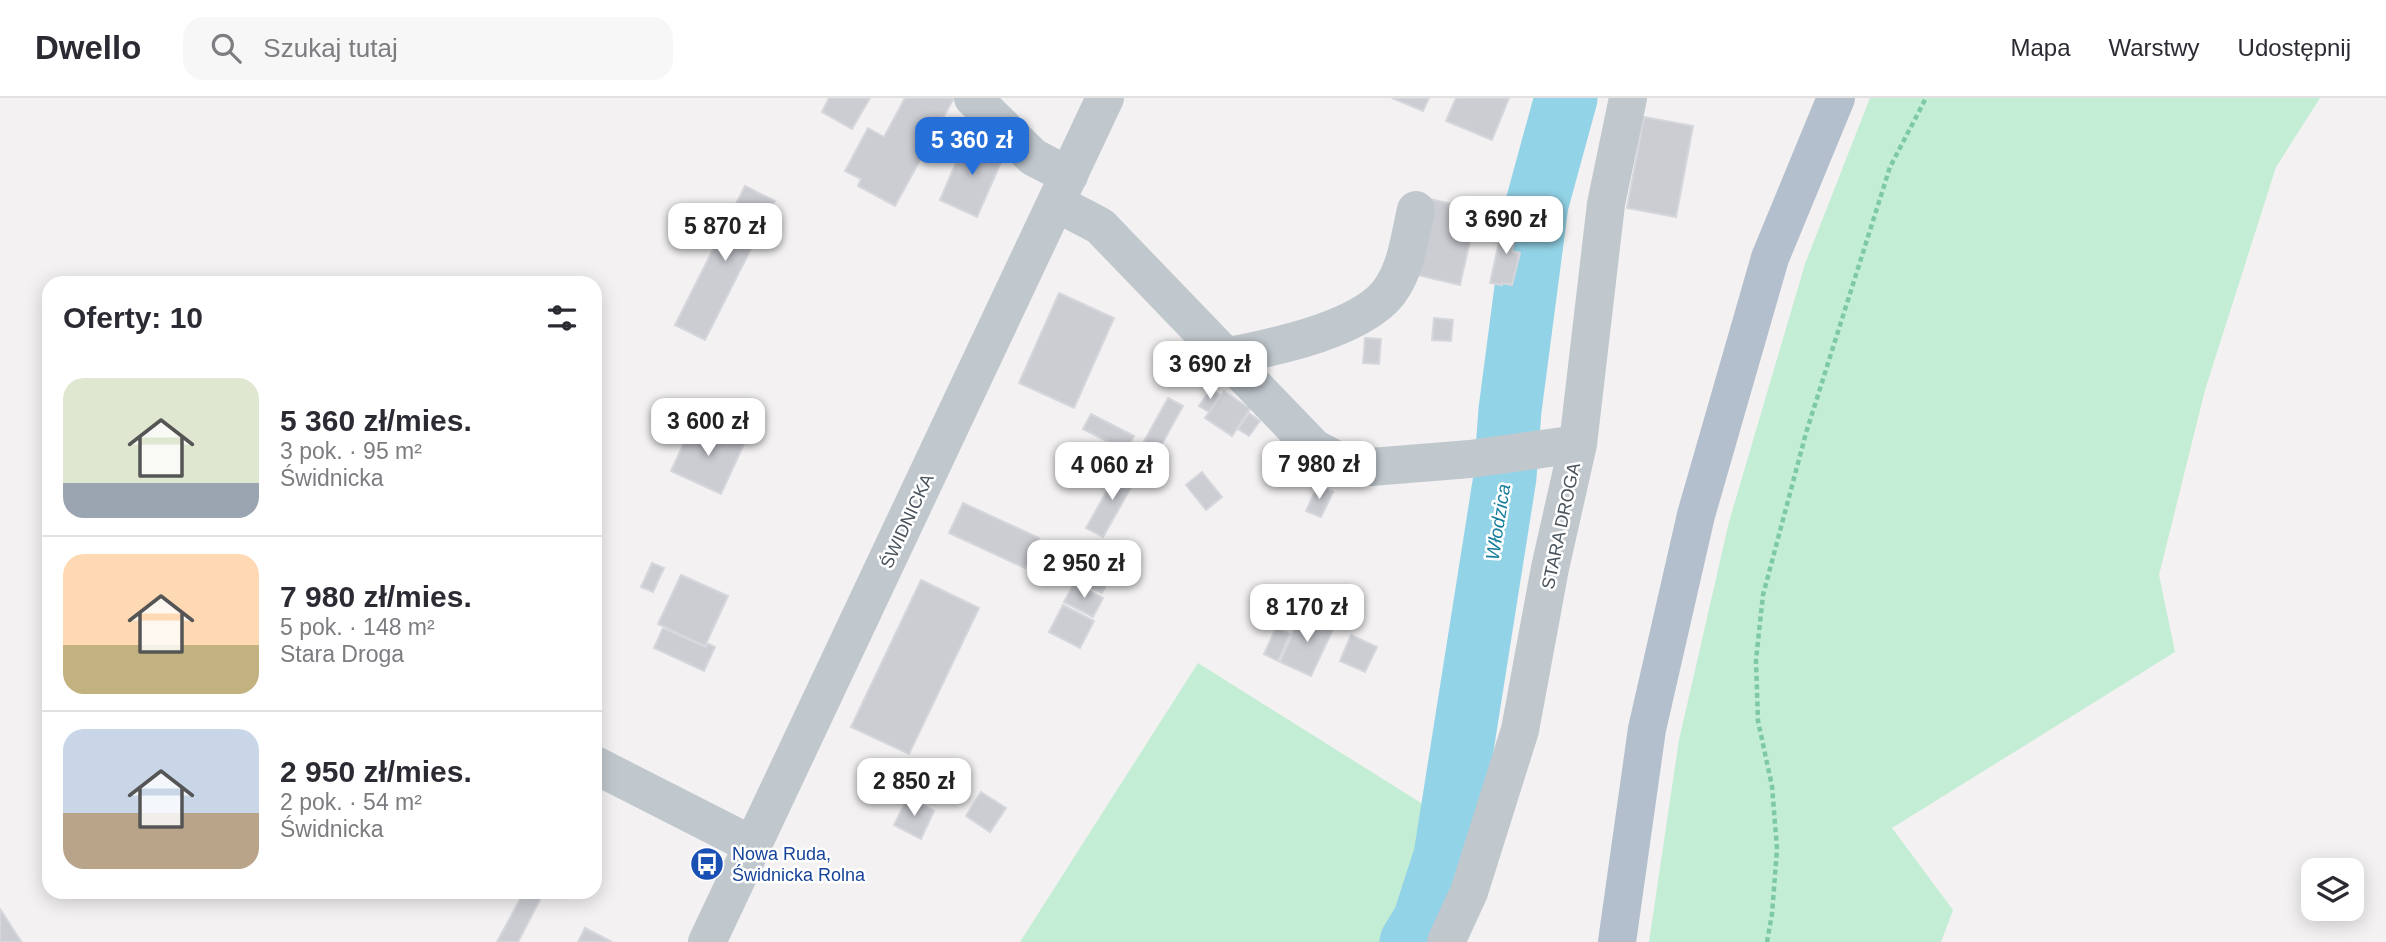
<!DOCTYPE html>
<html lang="pl">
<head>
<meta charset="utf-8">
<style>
  :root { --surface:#fff; --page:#f7f7f7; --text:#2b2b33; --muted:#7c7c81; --line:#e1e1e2; --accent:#256fd9 }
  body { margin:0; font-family:Helvetica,sans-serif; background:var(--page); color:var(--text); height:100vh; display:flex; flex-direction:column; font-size:26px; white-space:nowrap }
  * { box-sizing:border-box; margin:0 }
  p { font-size:23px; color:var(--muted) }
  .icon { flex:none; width:38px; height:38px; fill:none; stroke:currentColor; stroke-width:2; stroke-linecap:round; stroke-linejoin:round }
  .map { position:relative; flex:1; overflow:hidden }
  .details { position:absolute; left:42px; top:178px; width:560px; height:623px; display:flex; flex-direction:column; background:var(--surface); border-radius:21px; box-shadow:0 4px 18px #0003 }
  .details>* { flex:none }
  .controls { position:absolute; left:2301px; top:760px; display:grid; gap:14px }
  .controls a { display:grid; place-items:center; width:63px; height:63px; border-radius:14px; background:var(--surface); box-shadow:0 4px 18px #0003; font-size:35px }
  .price { position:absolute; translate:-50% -60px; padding:0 16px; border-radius:14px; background:#fff; color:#222; font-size:23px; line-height:46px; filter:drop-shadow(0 2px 4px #0008) }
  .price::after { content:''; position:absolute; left:50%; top:42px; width:21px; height:16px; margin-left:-10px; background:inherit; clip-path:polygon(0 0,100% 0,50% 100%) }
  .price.current { background:var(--accent); color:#fff }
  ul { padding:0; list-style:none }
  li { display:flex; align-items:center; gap:21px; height:175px; padding:0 21px }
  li+li { border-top:2px solid var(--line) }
  li span { display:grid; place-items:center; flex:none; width:196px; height:140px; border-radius:21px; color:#555 }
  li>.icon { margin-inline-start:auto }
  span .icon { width:84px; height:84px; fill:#fffc; stroke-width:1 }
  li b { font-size:30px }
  h2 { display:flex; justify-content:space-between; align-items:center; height:84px; padding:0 21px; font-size:30px }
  header { display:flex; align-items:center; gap:42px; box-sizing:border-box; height:98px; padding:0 35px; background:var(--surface); border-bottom:2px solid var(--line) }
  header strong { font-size:33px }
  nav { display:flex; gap:38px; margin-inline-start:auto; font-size:24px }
  .search { width:490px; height:63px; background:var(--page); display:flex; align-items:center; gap:18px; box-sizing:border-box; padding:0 24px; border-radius:21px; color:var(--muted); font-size:26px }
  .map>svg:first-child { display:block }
  .green { fill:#c3edd4 }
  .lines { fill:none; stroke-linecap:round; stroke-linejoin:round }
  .river { stroke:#93d3e7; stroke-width:63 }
  .building { fill:#cbcdd3; stroke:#d5d7dc; stroke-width:2 }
  .path { stroke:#7dc9a6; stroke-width:4.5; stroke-dasharray:5 3.5; stroke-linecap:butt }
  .minor { stroke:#c0c8ce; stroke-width:38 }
  .major { stroke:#b3bfcd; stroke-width:38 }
  .labels { text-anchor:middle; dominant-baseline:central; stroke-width:5; stroke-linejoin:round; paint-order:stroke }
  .street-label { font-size:18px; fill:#4a545d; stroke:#fff }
  .transit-label { font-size:18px; fill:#164399; stroke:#fff; text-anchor:start }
  .water-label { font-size:19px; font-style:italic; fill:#167d9d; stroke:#fff }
</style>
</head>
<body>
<header>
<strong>Dwello</strong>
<div class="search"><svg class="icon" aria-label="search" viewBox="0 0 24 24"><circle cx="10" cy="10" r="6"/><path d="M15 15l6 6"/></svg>Szukaj tutaj</div>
<nav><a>Mapa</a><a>Warstwy</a><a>Udostępnij</a></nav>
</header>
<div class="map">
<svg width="2386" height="844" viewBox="0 0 2386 844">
  <rect width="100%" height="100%" fill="#f3f1f1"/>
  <path class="green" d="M1870 0H2320L2276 69 2205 292 2159 477 2175 554 1892 730 1953 812 1941 844H1649L1679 642 1729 424 1805 166Z
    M1198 565 1429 710 1445 758 1424 823 1411 844H1020Z"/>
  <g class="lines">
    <path class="river" d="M1411 844 1424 823 1445 758 1505 379 1510 312 1537 106 1566 0"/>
  </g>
  <path class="building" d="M829 0H870L852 31 822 14Z
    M905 0H954L895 108 858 88 861 81 845 73 868 30 884 39Z
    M1392 0H1429L1423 13Z
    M1456 0H1509L1492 42 1446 23Z
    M1644 19 1693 28 1676 119 1627 110Z
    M967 39 1005 55 977 119 940 102Z
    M745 88 775 103 705 242 675 227Z
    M1426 100 1477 112 1460 187 1409 175Z
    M1504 122 1519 125 1512 153 1520 155 1512 187 1502 185V187L1490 185Z
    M1059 195 1114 220 1074 310 1019 285Z
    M1434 220 1453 222 1451 243 1432 242Z
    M1365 240 1381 241 1379 266 1363 265Z
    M1211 291 1220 297 1209 314 1199 308Z
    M1224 293 1250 311 1232 338 1205 320Z
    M1168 300 1183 308 1152 364 1137 356Z
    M1249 315 1260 323 1249 338 1238 331Z
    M1091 316 1134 338 1126 353 1083 331Z
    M694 323 744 346 721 396 671 373Z
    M1121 368 1138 377 1103 439 1086 430Z
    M1202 374 1222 399 1206 412 1186 387Z
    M1318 387 1333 394 1321 419 1306 413Z
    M963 405 1039 440 1025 470 949 435Z
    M1085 464 1111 477 1102 495 1076 482Z
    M652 465 664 470 653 494 641 489Z
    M681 477 728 498 705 548 658 526Z
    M921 482 979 510 909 656 851 629Z
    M1074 485 1103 500 1093 519 1064 504Z
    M1063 507 1094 523 1080 550 1049 534Z
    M1302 514 1334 529 1311 578 1280 564Z
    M663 530 706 549 707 545 715 549 704 573 654 550Z
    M1276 530 1290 536 1278 563 1264 556Z
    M1351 537 1377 549 1365 574 1340 563Z
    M981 694 1006 710 990 734 966 718Z
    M908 699 934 713 921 741 894 727Z
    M524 794H544L518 844H497Z
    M0 811 21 843 20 844H0Z
    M585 830 612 844H578Z"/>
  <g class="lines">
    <path class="path" d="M1767 844 1772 816 1777 751 1772 688 1758 623 1756 562 1763 497 1806 335 1890 69 1926 0"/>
    <path class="minor" d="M973 0 1033 59 1069 78
      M1056 105 1100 128 1314 350 1341 364 1371 369 1470 361 1578 346
      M1224 259C1270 250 1369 231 1393 188 1407 166 1410 137 1416 112
      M595 667 754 748
      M707 844 1105 0
      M1446 844 1469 794 1520 632 1550 470 1578 346 1606 106 1628 0"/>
    <path class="major" d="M1617 844 1647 631 1696 417 1770 160 1836 0"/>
  </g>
  <defs>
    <g id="bus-disc" transform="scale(1.75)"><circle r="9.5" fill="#1a4fb4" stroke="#fff"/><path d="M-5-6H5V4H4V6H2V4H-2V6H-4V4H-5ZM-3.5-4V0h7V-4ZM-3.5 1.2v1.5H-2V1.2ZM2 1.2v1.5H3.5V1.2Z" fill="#fff"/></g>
  </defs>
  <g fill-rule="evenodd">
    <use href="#bus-disc" x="707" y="766"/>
  </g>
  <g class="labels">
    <g class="street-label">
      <text transform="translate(907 423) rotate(-65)">ŚWIDNICKA</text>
      <text transform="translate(1561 428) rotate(-78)">STARA DROGA</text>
    </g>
    <g class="transit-label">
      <text x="732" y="756">Nowa Ruda,<tspan x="732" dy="21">Świdnicka Rolna</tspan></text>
    </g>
    <g class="water-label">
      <text transform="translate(1498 424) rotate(-81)">Włodzica</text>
    </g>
  </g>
</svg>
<div class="controls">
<a><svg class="icon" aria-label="layers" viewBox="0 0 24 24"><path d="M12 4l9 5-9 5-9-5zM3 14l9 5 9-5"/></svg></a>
</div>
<b class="price current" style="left:972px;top:79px">5 360 zł</b>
<b class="price" style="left:1506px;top:158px">3 690 zł</b>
<b class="price" style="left:725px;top:165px">5 870 zł</b>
<b class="price" style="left:1210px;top:303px">3 690 zł</b>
<b class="price" style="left:708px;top:360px">3 600 zł</b>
<b class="price" style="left:1319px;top:403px">7 980 zł</b>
<b class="price" style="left:1112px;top:404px">4 060 zł</b>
<b class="price" style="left:1084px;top:502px">2 950 zł</b>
<b class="price" style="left:1307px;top:546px">8 170 zł</b>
<b class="price" style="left:914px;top:720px">2 850 zł</b>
<section class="details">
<h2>Oferty: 10<svg class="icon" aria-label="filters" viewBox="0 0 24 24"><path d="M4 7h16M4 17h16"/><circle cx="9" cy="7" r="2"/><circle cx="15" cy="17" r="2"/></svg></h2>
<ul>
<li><span style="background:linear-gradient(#dfe7d0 75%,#9aa5b1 0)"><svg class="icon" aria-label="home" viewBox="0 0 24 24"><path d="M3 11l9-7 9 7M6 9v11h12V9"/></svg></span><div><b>5 360 zł/mies.</b><p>3 pok. · 95 m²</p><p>Świdnicka</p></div></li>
<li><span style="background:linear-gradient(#ffd9b3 65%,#c2b280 0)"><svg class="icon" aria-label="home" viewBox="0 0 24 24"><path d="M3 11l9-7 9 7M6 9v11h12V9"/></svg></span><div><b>7 980 zł/mies.</b><p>5 pok. · 148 m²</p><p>Stara Droga</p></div></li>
<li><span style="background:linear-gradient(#c9d6e8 60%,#b9a48a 0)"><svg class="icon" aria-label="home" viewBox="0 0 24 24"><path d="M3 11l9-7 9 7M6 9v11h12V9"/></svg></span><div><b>2 950 zł/mies.</b><p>2 pok. · 54 m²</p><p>Świdnicka</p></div></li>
</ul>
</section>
</div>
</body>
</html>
